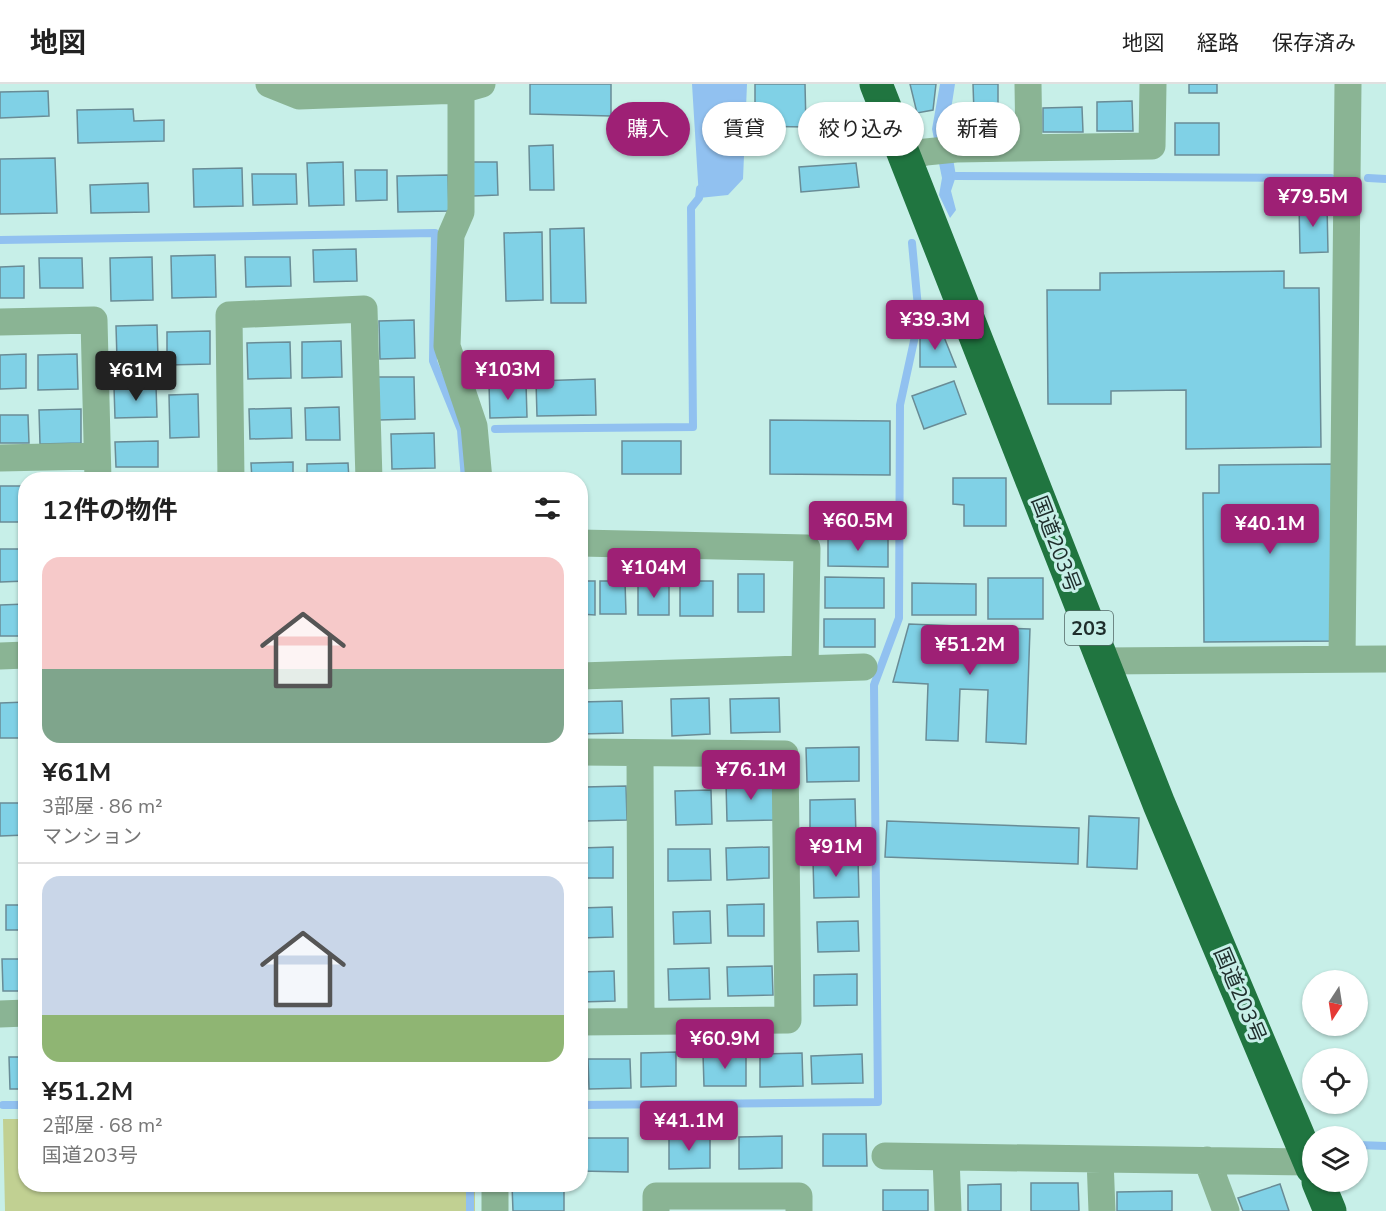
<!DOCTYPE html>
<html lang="ja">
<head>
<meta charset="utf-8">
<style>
  :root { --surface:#fff; --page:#f6f6f6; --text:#222; --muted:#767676; --line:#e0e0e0; --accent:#9e2075 }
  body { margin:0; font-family:"Nunito Sans","Noto Sans JP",sans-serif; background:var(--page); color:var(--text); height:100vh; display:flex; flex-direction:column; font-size:22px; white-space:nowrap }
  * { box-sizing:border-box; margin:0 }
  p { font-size:20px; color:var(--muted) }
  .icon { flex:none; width:33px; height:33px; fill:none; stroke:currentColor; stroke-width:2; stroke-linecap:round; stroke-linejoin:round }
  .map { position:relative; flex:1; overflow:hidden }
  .panel { position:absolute; left:18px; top:388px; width:570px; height:720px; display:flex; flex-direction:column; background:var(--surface); border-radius:24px; box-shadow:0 2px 4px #0004 }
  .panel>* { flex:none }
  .guide { position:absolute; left:606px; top:18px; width:570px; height:54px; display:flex; gap:12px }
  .needle { width:39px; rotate:192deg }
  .fabs { position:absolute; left:1302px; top:886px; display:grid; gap:12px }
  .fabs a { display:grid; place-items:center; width:66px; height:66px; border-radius:50%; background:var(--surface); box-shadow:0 2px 4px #0004; font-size:30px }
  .price { position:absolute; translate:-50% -51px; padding:0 14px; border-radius:6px; background:var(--accent); color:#fff; font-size:20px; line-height:39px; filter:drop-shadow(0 2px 3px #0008) }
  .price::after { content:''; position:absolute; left:50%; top:36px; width:18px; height:14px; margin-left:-9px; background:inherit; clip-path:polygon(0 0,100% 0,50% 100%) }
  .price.on { background:#222; color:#fff }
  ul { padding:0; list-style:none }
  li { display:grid; align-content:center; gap:12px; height:318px; padding:0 24px }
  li+li { border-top:2px solid var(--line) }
  li span { display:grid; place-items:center; height:186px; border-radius:18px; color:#555 }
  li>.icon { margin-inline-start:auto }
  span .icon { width:108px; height:108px; fill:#fffc; stroke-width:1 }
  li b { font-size:26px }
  h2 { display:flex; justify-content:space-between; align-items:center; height:72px; padding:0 24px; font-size:26px }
  .chip { padding:0 21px; border-radius:27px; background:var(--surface); box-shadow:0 2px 4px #0004; font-size:21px; line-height:54px }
  .chip.on { background:var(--accent); color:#fff }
  header { display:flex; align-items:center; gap:36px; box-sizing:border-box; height:84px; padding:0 30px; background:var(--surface); border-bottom:2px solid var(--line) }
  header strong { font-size:28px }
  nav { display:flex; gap:33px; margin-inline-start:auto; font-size:21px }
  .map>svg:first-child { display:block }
  .green { fill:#c1d092 }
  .water { fill:#91c1f0 }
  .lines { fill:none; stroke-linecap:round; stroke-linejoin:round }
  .stream { stroke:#91c1f0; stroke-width:8 }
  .building { fill:#80d1e6; stroke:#698c96; stroke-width:1.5 }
  .minor { stroke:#8ab494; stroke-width:27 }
  .highway { stroke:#207540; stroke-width:33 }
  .labels { text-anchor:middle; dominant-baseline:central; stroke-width:6; stroke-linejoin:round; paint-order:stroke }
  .shield { fill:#c7efe8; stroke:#516764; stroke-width:1.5 }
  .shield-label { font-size:20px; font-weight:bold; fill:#1e2d2b }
  .street-label { font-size:21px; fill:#1e2d2b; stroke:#c7efe8 }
</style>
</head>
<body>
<header>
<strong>地図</strong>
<nav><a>地図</a><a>経路</a><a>保存済み</a></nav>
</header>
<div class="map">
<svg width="1386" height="1127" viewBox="0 0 1386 1127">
  <rect width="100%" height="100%" fill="#c7efe8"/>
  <path class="green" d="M3 1035H25L26 1101H475V1127H5Z"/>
  <path class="water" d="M692 0H747L743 95 728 111 699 114Z
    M940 0H955L948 45 956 92 951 107 956 126 950 134 939 111 942 94 932 45Z"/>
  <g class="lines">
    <path class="stream" d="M956 92 1331 94
      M1368 94 1386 95
      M0 156 435 149 433 277 461 346 465 396
      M495 345 693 343 691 124 699 114 700 105
      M3 1021H26
      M580 1021 878 1018 874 601 899 534 900 321 919 234 912 159
      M1358 1061 1386 1062
      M470 1127V1101"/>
  </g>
  <path class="building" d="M530 0H611V32L530 30Z
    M755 0H805L806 43 755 42Z
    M910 0H936L933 26 917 29Z
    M973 0H998V29H974Z
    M1189 0H1217V9H1189Z
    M48 7 49 32 0 34V8Z
    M1132 17 1133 47H1097V18Z
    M1082 23 1083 48H1043V24Z
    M133 25 134 37 164 36V57L78 59 77 26Z
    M1175 39H1219V71H1175Z
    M553 61 554 106H530L529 62Z
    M55 74 57 129 0 130V75Z
    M343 78 344 121 309 122 307 79Z
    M472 78H497L498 111 473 112Z
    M856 79 859 103 801 108 799 83Z
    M242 84 243 122 194 123 193 85Z
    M355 86H387V116L356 117Z
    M252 90H296L297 120 253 121Z
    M448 91 449 127 398 128 397 92Z
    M148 99 149 128 91 129 90 101Z
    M1299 120H1327L1328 168 1300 169Z
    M584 144 586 219H551L550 145Z
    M542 148 543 216 506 217 504 149Z
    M356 165 357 197 314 198 313 166Z
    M215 171 216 213 172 214 171 172Z
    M152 173 153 216 111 217 110 174Z
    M245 173H290L291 202 246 203Z
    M39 174H82L83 204H40Z
    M24 182V214H0V183Z
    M1284 187V204H1319L1321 363 1186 365V306L1111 307V320H1048L1047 206H1100V189Z
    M414 236 415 274 380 275 379 237Z
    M157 241 158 274 117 275 116 242Z
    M210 247V280L167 281V248Z
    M920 247 942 248 956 283H920Z
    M341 257 342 293 302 294V258Z
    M290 258 291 294 248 295 247 259Z
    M26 270V304L0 305V271Z
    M77 270 78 305 38 306V271Z
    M378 293H414L415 335 379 336Z
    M595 295 596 331 537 332 536 297Z
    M954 297 966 330 924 345 912 312Z
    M526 299 527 333 490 334 489 300Z
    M156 301 157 333 115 334 114 303Z
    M198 310 199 353 170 354 169 311Z
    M339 323 340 356H306L305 324Z
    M291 324 292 354 250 355 249 325Z
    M81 325V359L40 360 39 326Z
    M0 331H28L29 359H0Z
    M770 336 890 337V391L770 390Z
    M434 349 435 384 392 385 391 350Z
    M158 357V383H116L115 358Z
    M622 357H681V390H622Z
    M293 378V396H252L251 379Z
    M348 379 349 396H307V380Z
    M1334 380 1336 557 1204 558 1203 409H1219V381Z
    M171 389H211V396H171Z
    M953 394H1006V442H964V421L953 420Z
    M0 402H26V438H0Z
    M828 454 888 455V483L828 482Z
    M0 465H26V497L0 498Z
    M738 490H764V528H738Z
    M825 493 884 494V524H825Z
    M988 494H1043V535H988Z
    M580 497H595V531L580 530Z
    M600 497H625L626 530H600Z
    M680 497H713V532H680Z
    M638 498H669V531H638Z
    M912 499 976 500V531H912Z
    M26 520V552H0V521Z
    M824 535H875V563H824Z
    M909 540 1030 545 1026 660 986 658 988 606 960 605 958 657 926 656 928 600 893 598Z
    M709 614 710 650 672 652 671 615Z
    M779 614 780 648 731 649 730 615Z
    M622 617 623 649 580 650V618Z
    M26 618V654H0V619Z
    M859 663V697L807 698 806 664Z
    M776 698V736L727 737 726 699Z
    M626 702 627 736 586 737 585 703Z
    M711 706 712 740 676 741 675 707Z
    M855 715 856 753 810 754V716Z
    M0 719H26V751L0 752Z
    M1089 732 1139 734 1137 785 1087 783Z
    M887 737 1079 744 1078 780 885 773Z
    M613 763V794H580V764Z
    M769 763V794L727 796 726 764Z
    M668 765H710L711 796 668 797Z
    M858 775 859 813 814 814 813 776Z
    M764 820V852H728L727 821Z
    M6 821H26V846H6Z
    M612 823 613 853 580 854V824Z
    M710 827 711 859 674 860 673 828Z
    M858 837 859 867 818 868 817 838Z
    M2 875H26V907H3Z
    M772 882 773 911 728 912 727 883Z
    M709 884 710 915 669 916 668 885Z
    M614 887 615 917 580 918V888Z
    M857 890V921L814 922V891Z
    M676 968V1002L641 1003V969Z
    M746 969V1002H704L703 970Z
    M802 969 803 1002 760 1003V970Z
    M862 970 863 999 812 1000 811 972Z
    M9 973H26V1005H10Z
    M588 975H630L631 1004 589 1005Z
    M823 1050H866L867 1082H823Z
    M669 1051H710V1084L669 1085Z
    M782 1052V1084L739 1085V1053Z
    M580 1054H628V1088L580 1087Z
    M1031 1099H1078L1079 1127H1031Z
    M1001 1100V1127H968V1101Z
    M1280 1100 1289 1127H1243L1238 1114Z
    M512 1101H564V1127H513Z
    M883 1106H928V1127H883Z
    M1172 1107V1127H1117V1108Z"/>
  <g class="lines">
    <path class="minor" d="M269 0 299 12 461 6
      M1028 0 1029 64
      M905 73 926 68 956 65 1152 62 1153 0
      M0 238 94 236 98 396
      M0 374 97 372
      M231 396 229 231 364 225 369 396
      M479 396 474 342 447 262 451 151 461 128V6L482 0
      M580 459 807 464 805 584
      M0 572 26 571
      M1342 575 1348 0
      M1102 577 1386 575
      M580 592 864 583
      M580 668 785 670 788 936 580 938
      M640 669 641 937
      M0 930 26 929
      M885 1072 1310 1078
      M946 1073 948 1127
      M1100 1075 1102 1127
      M1207 1076 1226 1127
      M495 1127V1101
      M656 1127V1112H799V1127"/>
    <path class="highway" d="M876 0 1159 720 1312 1084
      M1318 1098 1330 1127"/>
  </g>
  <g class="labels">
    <rect class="shield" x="1065" y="527" width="48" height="34" rx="4.5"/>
    <g class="shield-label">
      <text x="1089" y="544">203</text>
    </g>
    <g class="street-label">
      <text transform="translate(1056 460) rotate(69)">国道203号</text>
      <text transform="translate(1240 911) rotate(67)">国道203号</text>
    </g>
  </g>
</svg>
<div class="fabs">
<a><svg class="needle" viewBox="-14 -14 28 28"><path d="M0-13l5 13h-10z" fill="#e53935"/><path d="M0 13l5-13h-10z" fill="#767676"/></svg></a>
<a><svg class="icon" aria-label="locate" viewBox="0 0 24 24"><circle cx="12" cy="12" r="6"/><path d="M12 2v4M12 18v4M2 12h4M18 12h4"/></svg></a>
<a><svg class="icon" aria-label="layers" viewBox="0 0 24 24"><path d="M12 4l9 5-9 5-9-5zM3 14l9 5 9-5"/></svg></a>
</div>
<b class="price" style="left:1313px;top:144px">¥79.5M</b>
<b class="price" style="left:935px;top:267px">¥39.3M</b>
<b class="price" style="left:508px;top:317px">¥103M</b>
<b class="price on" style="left:136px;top:318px">¥61M</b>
<b class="price" style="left:858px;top:468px">¥60.5M</b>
<b class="price" style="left:1270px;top:471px">¥40.1M</b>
<b class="price" style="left:654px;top:515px">¥104M</b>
<b class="price" style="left:970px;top:592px">¥51.2M</b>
<b class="price" style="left:751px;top:717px">¥76.1M</b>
<b class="price" style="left:836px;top:794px">¥91M</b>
<b class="price" style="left:725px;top:986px">¥60.9M</b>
<b class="price" style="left:689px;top:1068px">¥41.1M</b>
<div class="guide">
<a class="chip on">購入</a>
<a class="chip">賃貸</a>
<a class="chip">絞り込み</a>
<a class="chip">新着</a>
</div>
<section class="panel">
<h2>12件の物件<svg class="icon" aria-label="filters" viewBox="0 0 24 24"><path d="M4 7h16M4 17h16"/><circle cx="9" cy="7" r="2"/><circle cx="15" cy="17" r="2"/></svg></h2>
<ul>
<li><span style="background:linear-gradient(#f6c9c9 60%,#7fa58c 0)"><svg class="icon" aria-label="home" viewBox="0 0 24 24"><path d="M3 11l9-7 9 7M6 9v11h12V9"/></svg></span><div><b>¥61M</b><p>3部屋 · 86 m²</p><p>マンション</p></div></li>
<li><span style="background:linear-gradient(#c9d6e8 75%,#8fb573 0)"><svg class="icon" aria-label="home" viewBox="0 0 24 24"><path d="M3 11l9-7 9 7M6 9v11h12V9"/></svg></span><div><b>¥51.2M</b><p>2部屋 · 68 m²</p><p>国道203号</p></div></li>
</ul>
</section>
</div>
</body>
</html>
